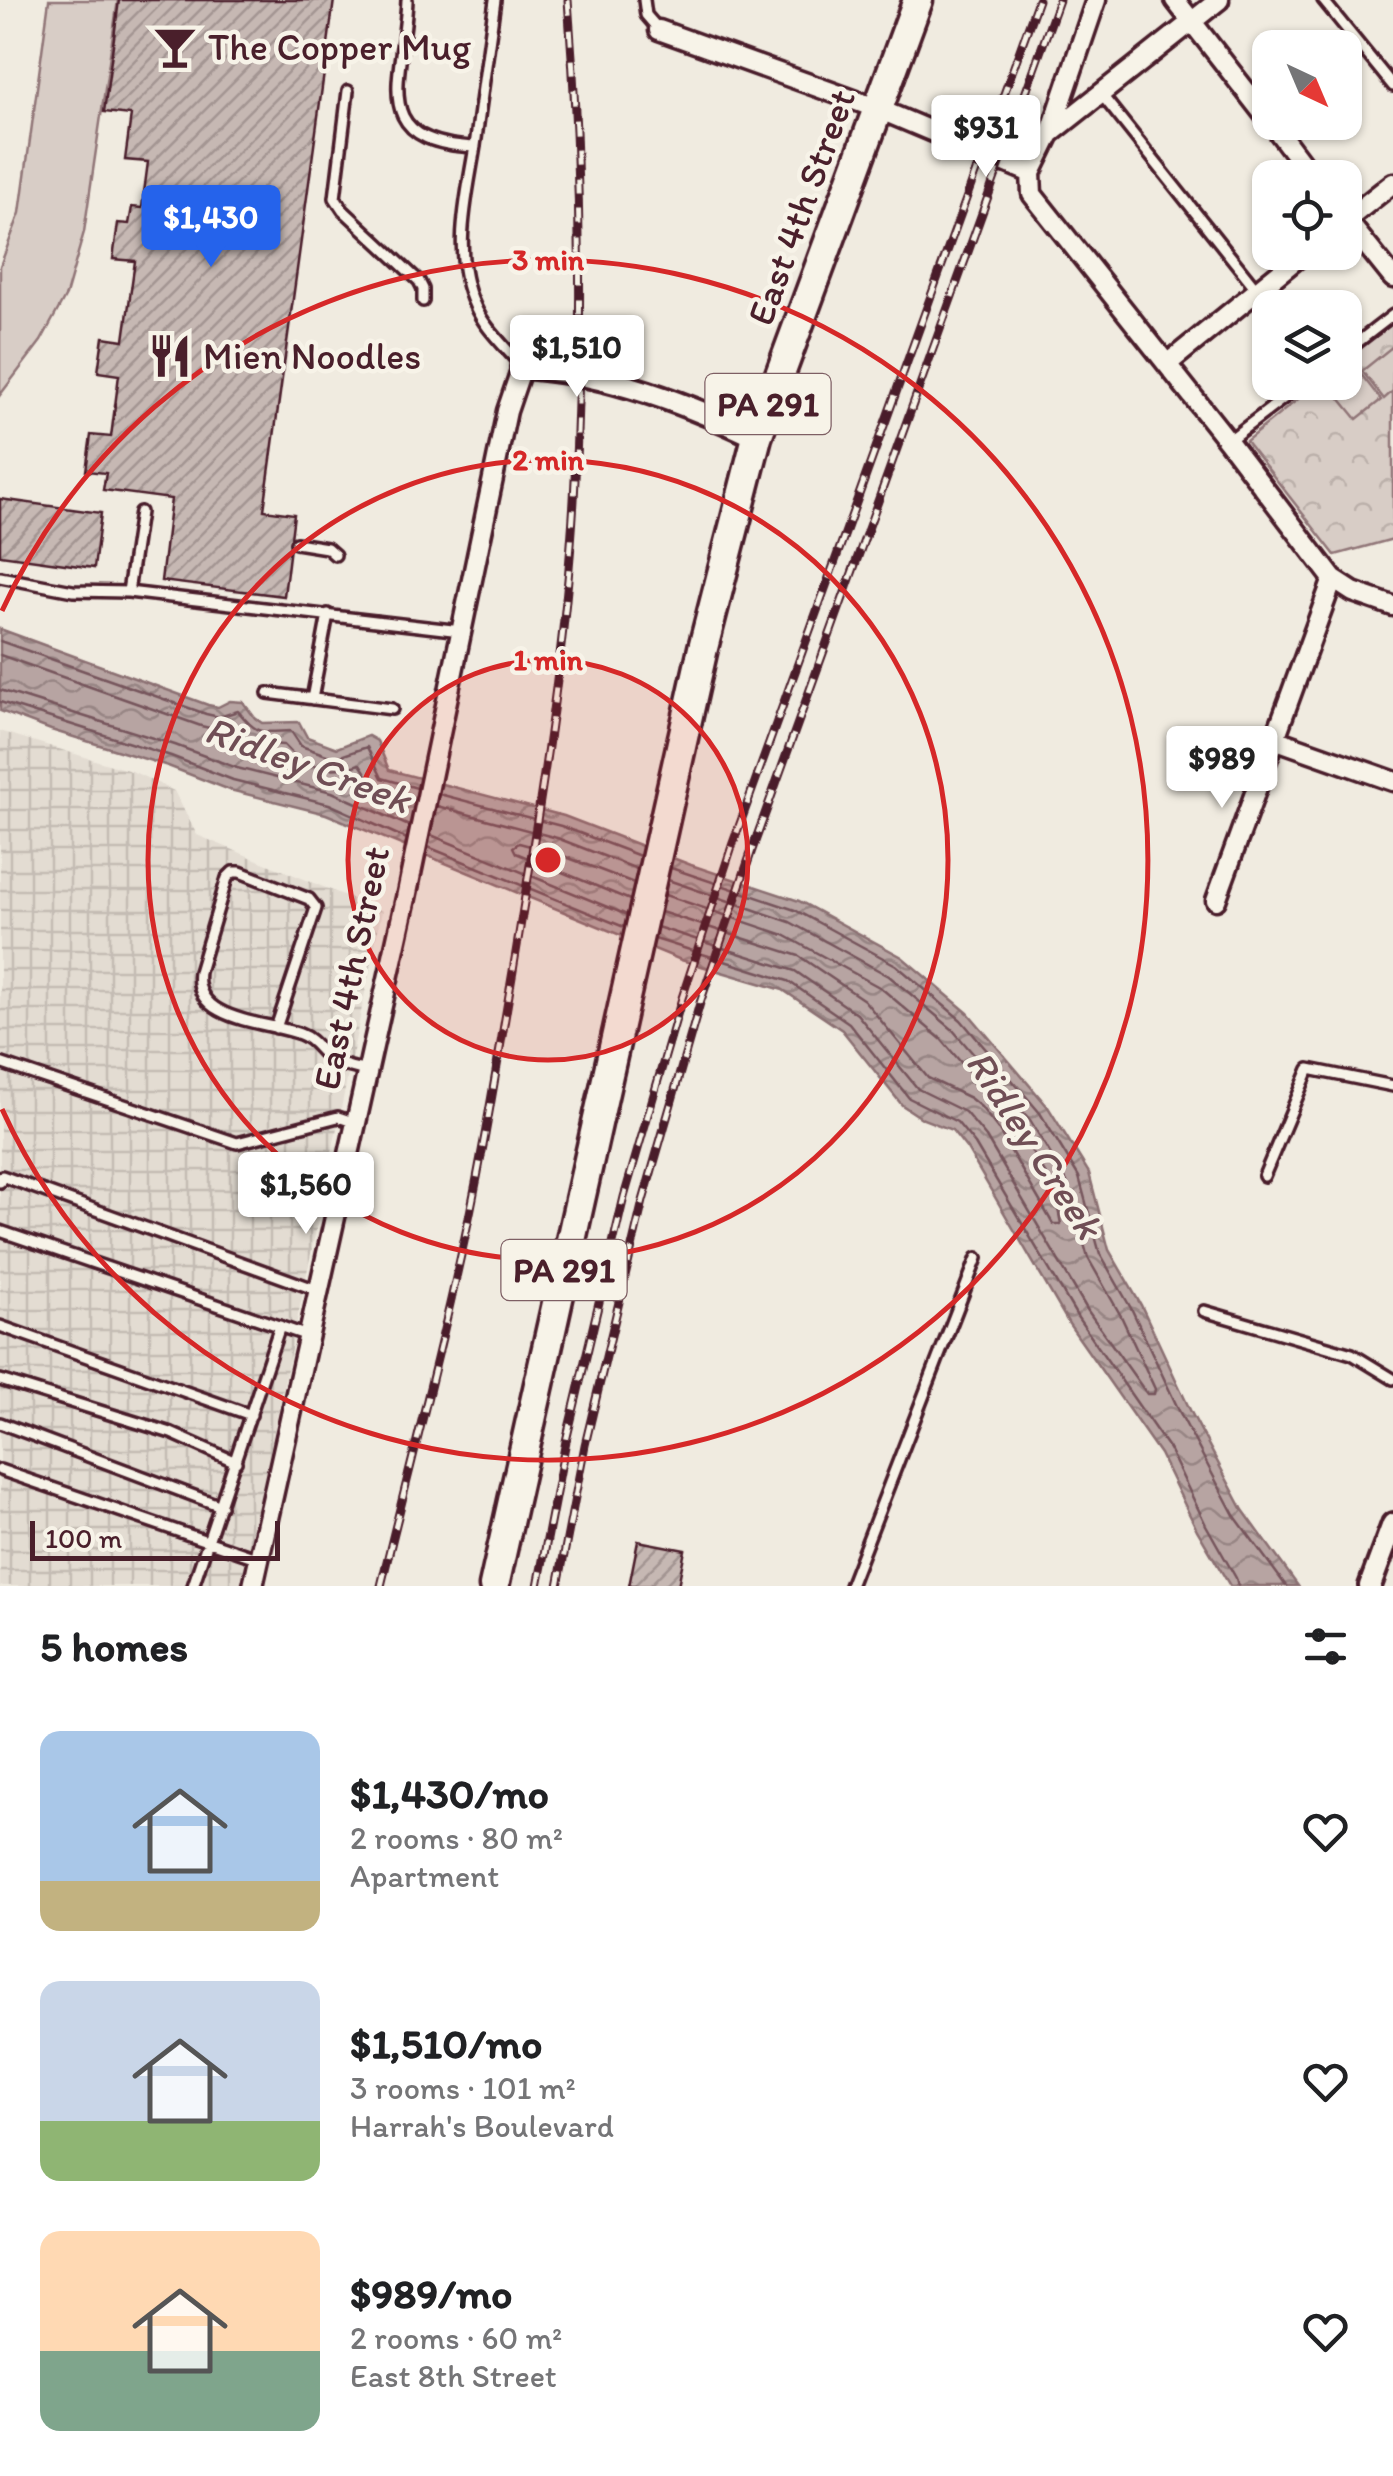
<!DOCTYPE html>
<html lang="en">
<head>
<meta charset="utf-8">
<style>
  :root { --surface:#fff; --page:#f6f6f6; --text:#202124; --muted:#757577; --accent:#2563eb }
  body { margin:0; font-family:Itim,sans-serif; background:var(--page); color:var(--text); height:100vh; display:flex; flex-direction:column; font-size:38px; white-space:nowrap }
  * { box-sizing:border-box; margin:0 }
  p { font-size:32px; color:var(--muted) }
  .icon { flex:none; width:55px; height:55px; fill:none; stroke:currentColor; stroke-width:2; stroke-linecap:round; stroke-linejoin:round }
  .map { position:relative; height:1586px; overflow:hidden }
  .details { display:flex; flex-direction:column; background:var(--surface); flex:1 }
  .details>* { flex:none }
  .needle { width:65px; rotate:136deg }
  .tools { position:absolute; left:1252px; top:30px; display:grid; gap:20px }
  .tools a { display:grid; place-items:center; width:110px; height:110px; border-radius:20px; background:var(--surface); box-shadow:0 2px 8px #0004; font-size:50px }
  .scale { position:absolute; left:30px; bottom:25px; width:250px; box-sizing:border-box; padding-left:10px; border:5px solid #4a1f2b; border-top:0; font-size:28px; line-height:35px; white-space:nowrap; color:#4a1f2b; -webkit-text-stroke:8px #f7f3e8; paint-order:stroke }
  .price { position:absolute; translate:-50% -85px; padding:0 22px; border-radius:10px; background:#fff; color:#222; font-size:32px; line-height:65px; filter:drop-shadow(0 2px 5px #0008) }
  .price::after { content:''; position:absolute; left:50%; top:60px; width:30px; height:22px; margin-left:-15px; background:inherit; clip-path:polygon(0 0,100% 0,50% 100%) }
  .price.selected { background:var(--accent); color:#fff }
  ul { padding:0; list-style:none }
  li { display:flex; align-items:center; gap:30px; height:250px; padding:0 40px }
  li span { display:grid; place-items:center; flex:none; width:280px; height:200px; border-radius:20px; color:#555 }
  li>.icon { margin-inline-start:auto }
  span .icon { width:120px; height:120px; fill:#fffc; stroke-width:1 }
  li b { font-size:42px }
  h2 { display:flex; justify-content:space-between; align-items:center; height:120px; padding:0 40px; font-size:42px }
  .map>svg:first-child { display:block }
  .industrial { fill:url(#industrial-grid) }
  .park { fill:url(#park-crowns); stroke:#917678; stroke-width:2.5 }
  .pitch { fill:#d8cdc6; stroke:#917678; stroke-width:2.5 }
  .water { fill:url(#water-waves); stroke:#8b6f72; stroke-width:2.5 }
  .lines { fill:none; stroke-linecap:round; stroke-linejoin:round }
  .shore { stroke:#76545b; stroke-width:2.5 }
  .building { fill:url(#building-hatch); stroke:#4a1f2b; stroke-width:2.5 }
  .service-casing { stroke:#4a1f2b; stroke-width:16 }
  .minor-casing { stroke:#4a1f2b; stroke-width:25 }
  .tertiary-casing { stroke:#4a1f2b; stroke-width:28 }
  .primary-casing { stroke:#4a1f2b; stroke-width:35 }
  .service { stroke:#f7f3e8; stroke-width:9 }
  .minor { stroke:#f7f3e8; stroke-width:18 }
  .tertiary { stroke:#f7f3e8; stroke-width:20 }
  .primary { stroke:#f7f3e8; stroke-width:28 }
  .rail-casing { stroke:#4a1f2b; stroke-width:9 }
  .rail { stroke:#f7f3e8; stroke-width:5; stroke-dasharray:15; stroke-linecap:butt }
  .ring { fill:none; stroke:#d62828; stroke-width:5 }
  .labels { text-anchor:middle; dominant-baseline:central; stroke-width:9; stroke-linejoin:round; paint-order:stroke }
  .shield { fill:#f7f3e8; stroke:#7e5f64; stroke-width:2.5 }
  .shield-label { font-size:35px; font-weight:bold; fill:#4a1f2b }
  .poi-label { font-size:38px; fill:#4a1f2b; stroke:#f7f3e8; text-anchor:start }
  .street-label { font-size:38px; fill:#4a1f2b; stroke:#f7f3e8 }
  .water-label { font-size:40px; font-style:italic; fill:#704e55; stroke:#f7f3e8 }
  .centre { fill:#d62828; stroke:#f7f3e8; stroke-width:5 }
  .ring-label { font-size:30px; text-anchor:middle; font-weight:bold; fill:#d62828; stroke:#f7f3e8; stroke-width:9; stroke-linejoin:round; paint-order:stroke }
</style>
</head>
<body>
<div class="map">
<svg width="1393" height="1586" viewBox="0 0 1393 1586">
  <defs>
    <pattern id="industrial-grid" width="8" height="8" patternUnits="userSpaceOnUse" patternTransform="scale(2.5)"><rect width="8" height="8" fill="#e3dcd2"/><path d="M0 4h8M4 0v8" fill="none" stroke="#c4bcb4"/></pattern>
    <pattern id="park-crowns" width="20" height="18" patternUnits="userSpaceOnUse" patternTransform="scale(2.5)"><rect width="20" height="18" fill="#d8cdc6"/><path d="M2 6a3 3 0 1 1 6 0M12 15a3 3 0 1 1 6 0" fill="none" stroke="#bbb0aa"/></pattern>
    <pattern id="water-waves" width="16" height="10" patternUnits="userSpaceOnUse" patternTransform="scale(2.5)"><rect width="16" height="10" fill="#b7a4a2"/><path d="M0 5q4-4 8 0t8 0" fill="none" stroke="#978584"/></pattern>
    <pattern id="building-hatch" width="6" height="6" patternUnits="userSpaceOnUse" patternTransform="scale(2.5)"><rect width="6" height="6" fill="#c6b8b3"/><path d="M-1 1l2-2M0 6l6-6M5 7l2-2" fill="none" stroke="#a39592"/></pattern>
  </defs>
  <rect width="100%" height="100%" fill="#f0ebe0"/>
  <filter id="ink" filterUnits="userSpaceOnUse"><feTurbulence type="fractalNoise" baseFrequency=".01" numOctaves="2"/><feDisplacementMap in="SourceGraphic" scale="20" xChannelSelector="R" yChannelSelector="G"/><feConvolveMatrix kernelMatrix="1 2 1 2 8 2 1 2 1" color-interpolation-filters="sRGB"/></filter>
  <g filter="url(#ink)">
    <path class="industrial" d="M0 731 134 772 174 791 197 835 382 911 242 1586H0Z"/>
    <path class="park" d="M1393 323V539L1335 555 1246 441 1318 383 1345 382V361Z"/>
    <path class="pitch" d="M49 0H118L84 232 66 295 41 341 0 395V266L20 213Z
      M1393 346V391L1384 399 1362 371Z
      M1360 373 1381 400 1357 419 1335 392Z"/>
    <path class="water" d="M0 629 208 705 218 707 230 701 243 702 255 718 262 723 299 722 307 737 337 748 368 736 377 741 389 770 564 816 691 865 799 901 902 957 968 1013 1048 1107 1089 1173 1109 1250 1141 1305 1191 1412 1243 1510 1298 1586H1230L1197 1530 1160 1454 1069 1324 967 1149 952 1130 923 1119 902 1105 842 1030 783 990 681 960 326 814 230 790 168 766 51 730 0 711Z"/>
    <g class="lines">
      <path class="shore" d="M0 641 206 714 219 717 238 711C258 736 260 732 291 731L301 746 335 758 367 747 382 778 417 788
        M0 655 201 726 218 730 233 728 254 743 284 745C304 769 332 773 360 764L376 789 415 800
        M0 690 175 745 237 768 332 792 409 826
        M0 702 171 756 233 780 329 804 407 839
        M439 794 561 826 640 856
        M437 806 557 838 637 869
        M431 835 627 915
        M428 847 624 927
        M671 868 795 910 896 965 961 1020 1040 1113 1079 1177 1100 1254 1132 1310 1182 1417 1234 1515 1286 1586
        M630 900 516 853 513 847 519 843 553 852 634 883
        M661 912 799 956 864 1000 928 1078 970 1098 981 1107 998 1129 1053 1224H1061L1054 1188 1018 1129 941 1039 881 988 784 935 665 895
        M657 927 795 971 857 1014 918 1089 965 1112 986 1137 1088 1311 1147 1394H1154L1155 1389 1121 1316 1088 1258 1067 1182 1030 1120 952 1029 889 976 790 922 668 880
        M655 939 788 981 849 1023 909 1098 957 1122 975 1144 1078 1318 1169 1449 1206 1525 1236 1578 1238 1586"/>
    </g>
    <path class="building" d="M119 0H334L264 510 294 514 284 596 161 581 171 499 103 490 106 473 86 471 91 435 111 437 119 375 98 372 103 337 124 340 135 261 113 259 118 223 129 224 132 207 142 208 148 162 125 160 131 115 104 112Z
      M0 499 101 513 94 568 0 555Z
      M638 1541 685 1550 678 1586H629Z"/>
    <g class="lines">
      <g class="service-casing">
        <path id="service" d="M407 0C404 77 365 142 475 147
          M495 0C488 49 482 97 475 146 467 197 451 256 475 306 485 329 506 347 522 367
          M644 0 646 15 659 30
          M1323 0 1393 86
          M348 91 335 198 343 210 419 281 423 289V301
          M1101 94 1258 291
          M1345 352 1393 315
          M1228 441 1305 382
          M296 543 327 548 335 555
          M0 577 73 591 128 592 461 631
          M128 592 140 512
          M268 693 392 709
          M312 699 328 614
          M276 1028 316 908 309 899 240 872H233L227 878 199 972C192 1022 266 1021 300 1034 314 1039 319 1051 330 1059 341 1066 355 1068 367 1071
          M0 1063 237 1143 338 1117 356 1123
          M1264 1176 1309 1069 1393 1086
          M0 1182 2 1176 317 1290
          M0 1231 308 1336
          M1204 1311 1352 1354 1393 1379
          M0 1326 251 1415
          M0 1380 171 1433 236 1462
          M0 1423 221 1506
          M0 1470 259 1559
          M193 1586 280 1326
          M850 1586 977 1258"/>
      </g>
      <g class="minor-casing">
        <path id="minor" d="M1175 0 1270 122
          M1219 0 1050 134 1031 173 1032 194 1228 441 1333 579 1353 592 1393 606
          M659 30 876 108 1031 173
          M1271 122 1313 178
          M1051 132 1096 0
          M1345 218 1393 278
          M1345 221 1393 183
          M1167 364 1305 252
          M1274 739 1393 781
          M1216 900 1333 579
          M253 1586 406 898 507 411 522 367"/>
      </g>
      <g class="tertiary-casing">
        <path id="tertiary" d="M522 367C603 372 684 402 757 437
          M1370 1586 1393 1524"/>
      </g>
      <g class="primary-casing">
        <path id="primary" d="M494 1586 703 648 757 437 918 0"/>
      </g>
      <use href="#service" class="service"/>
      <use href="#minor" class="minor"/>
      <use href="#tertiary" class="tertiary"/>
      <use href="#primary" class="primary"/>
      <g class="rail-casing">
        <path id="rail" d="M381 1586C406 1482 434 1377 457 1273 480 1173 496 1072 513 971 538 816 565 657 574 500 583 334 581 165 568 0
          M538 1586 566 1441 624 1197 682 998 733 843 1038 0
          M558 1586 585 1445 643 1201 700 1003 752 850 1059 0"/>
      </g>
      <use href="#rail" class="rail"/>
    </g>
  </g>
  <circle cx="548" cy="860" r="200" fill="#d62828" fill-opacity=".12"/>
  <g class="ring">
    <circle cx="548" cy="860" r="200"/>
    <circle cx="548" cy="860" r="400"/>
    <path d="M2 611A600 600 0 1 1 2 1109"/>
  </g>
  <defs>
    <g id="bar-bare" transform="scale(3.45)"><path d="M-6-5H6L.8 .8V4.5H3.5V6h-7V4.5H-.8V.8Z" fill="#4a1f2b" stroke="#f7f3e8" stroke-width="2.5" paint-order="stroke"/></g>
    <g id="restaurant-bare" transform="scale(3.45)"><path d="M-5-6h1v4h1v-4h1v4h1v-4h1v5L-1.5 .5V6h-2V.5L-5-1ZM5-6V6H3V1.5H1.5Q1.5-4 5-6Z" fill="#4a1f2b" stroke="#f7f3e8" stroke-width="2.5" paint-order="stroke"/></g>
  </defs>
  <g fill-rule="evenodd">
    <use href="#bar-bare" x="175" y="47"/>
    <use href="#restaurant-bare" x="170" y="356"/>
  </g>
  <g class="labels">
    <g class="shield">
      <rect x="705.5" y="374" width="125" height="60" rx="8"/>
      <rect x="501.5" y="1240" width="125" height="60" rx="8"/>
    </g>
    <g class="shield-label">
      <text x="768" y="404">PA 291</text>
      <text x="564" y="1270">PA 291</text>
    </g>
    <g class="poi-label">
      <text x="208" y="47">The Copper Mug</text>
      <text x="203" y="356">Mien Noodles</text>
    </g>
    <g class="street-label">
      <text transform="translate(801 207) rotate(-70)">East 4th Street</text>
      <text transform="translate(351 968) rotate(-78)">East 4th Street</text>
    </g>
    <g class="water-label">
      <text transform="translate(308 764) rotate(20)">Ridley Creek</text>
      <text transform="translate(1035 1144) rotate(57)">Ridley Creek</text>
    </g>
  </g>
  <circle cx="548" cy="860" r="15" class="centre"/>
  <g class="ring-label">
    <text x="548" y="270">3 min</text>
    <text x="548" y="470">2 min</text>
    <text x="548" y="670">1 min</text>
  </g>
</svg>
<div class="tools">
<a><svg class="needle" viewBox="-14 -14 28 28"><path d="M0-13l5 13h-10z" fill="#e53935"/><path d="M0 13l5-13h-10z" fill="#757577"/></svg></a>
<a><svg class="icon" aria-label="locate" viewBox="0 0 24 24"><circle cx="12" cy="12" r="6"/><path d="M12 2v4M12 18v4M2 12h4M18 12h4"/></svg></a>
<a><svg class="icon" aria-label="layers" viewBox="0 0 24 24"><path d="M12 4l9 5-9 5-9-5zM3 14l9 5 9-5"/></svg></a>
</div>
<div class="scale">100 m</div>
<b class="price" style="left:986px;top:180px">$931</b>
<b class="price selected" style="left:211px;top:270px">$1,430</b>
<b class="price" style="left:577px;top:400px">$1,510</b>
<b class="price" style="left:1222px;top:811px">$989</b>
<b class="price" style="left:306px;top:1237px">$1,560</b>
</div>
<section class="details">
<h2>5 homes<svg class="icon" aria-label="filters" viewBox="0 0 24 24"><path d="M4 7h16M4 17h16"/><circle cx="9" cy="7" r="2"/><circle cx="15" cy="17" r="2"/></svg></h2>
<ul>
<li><span style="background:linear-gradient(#a9c7e8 75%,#c2b280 0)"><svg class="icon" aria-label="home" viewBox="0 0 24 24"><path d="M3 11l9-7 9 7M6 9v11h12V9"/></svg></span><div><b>$1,430/mo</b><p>2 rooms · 80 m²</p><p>Apartment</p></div><svg class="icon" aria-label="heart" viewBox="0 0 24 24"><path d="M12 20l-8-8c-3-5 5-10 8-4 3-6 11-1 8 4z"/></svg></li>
<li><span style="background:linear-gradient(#c9d6e8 70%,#8fb573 0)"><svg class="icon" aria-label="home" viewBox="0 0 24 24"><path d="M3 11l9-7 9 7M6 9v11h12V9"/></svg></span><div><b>$1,510/mo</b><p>3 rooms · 101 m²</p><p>Harrah's Boulevard</p></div><svg class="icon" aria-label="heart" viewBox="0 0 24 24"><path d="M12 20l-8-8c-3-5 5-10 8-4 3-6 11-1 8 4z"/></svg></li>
<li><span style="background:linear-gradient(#ffd9b3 60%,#7fa58c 0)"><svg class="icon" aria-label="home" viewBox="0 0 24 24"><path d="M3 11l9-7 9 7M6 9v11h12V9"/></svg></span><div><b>$989/mo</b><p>2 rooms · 60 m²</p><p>East 8th Street</p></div><svg class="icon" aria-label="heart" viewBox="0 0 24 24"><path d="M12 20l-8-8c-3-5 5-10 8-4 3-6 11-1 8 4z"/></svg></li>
</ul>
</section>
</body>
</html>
